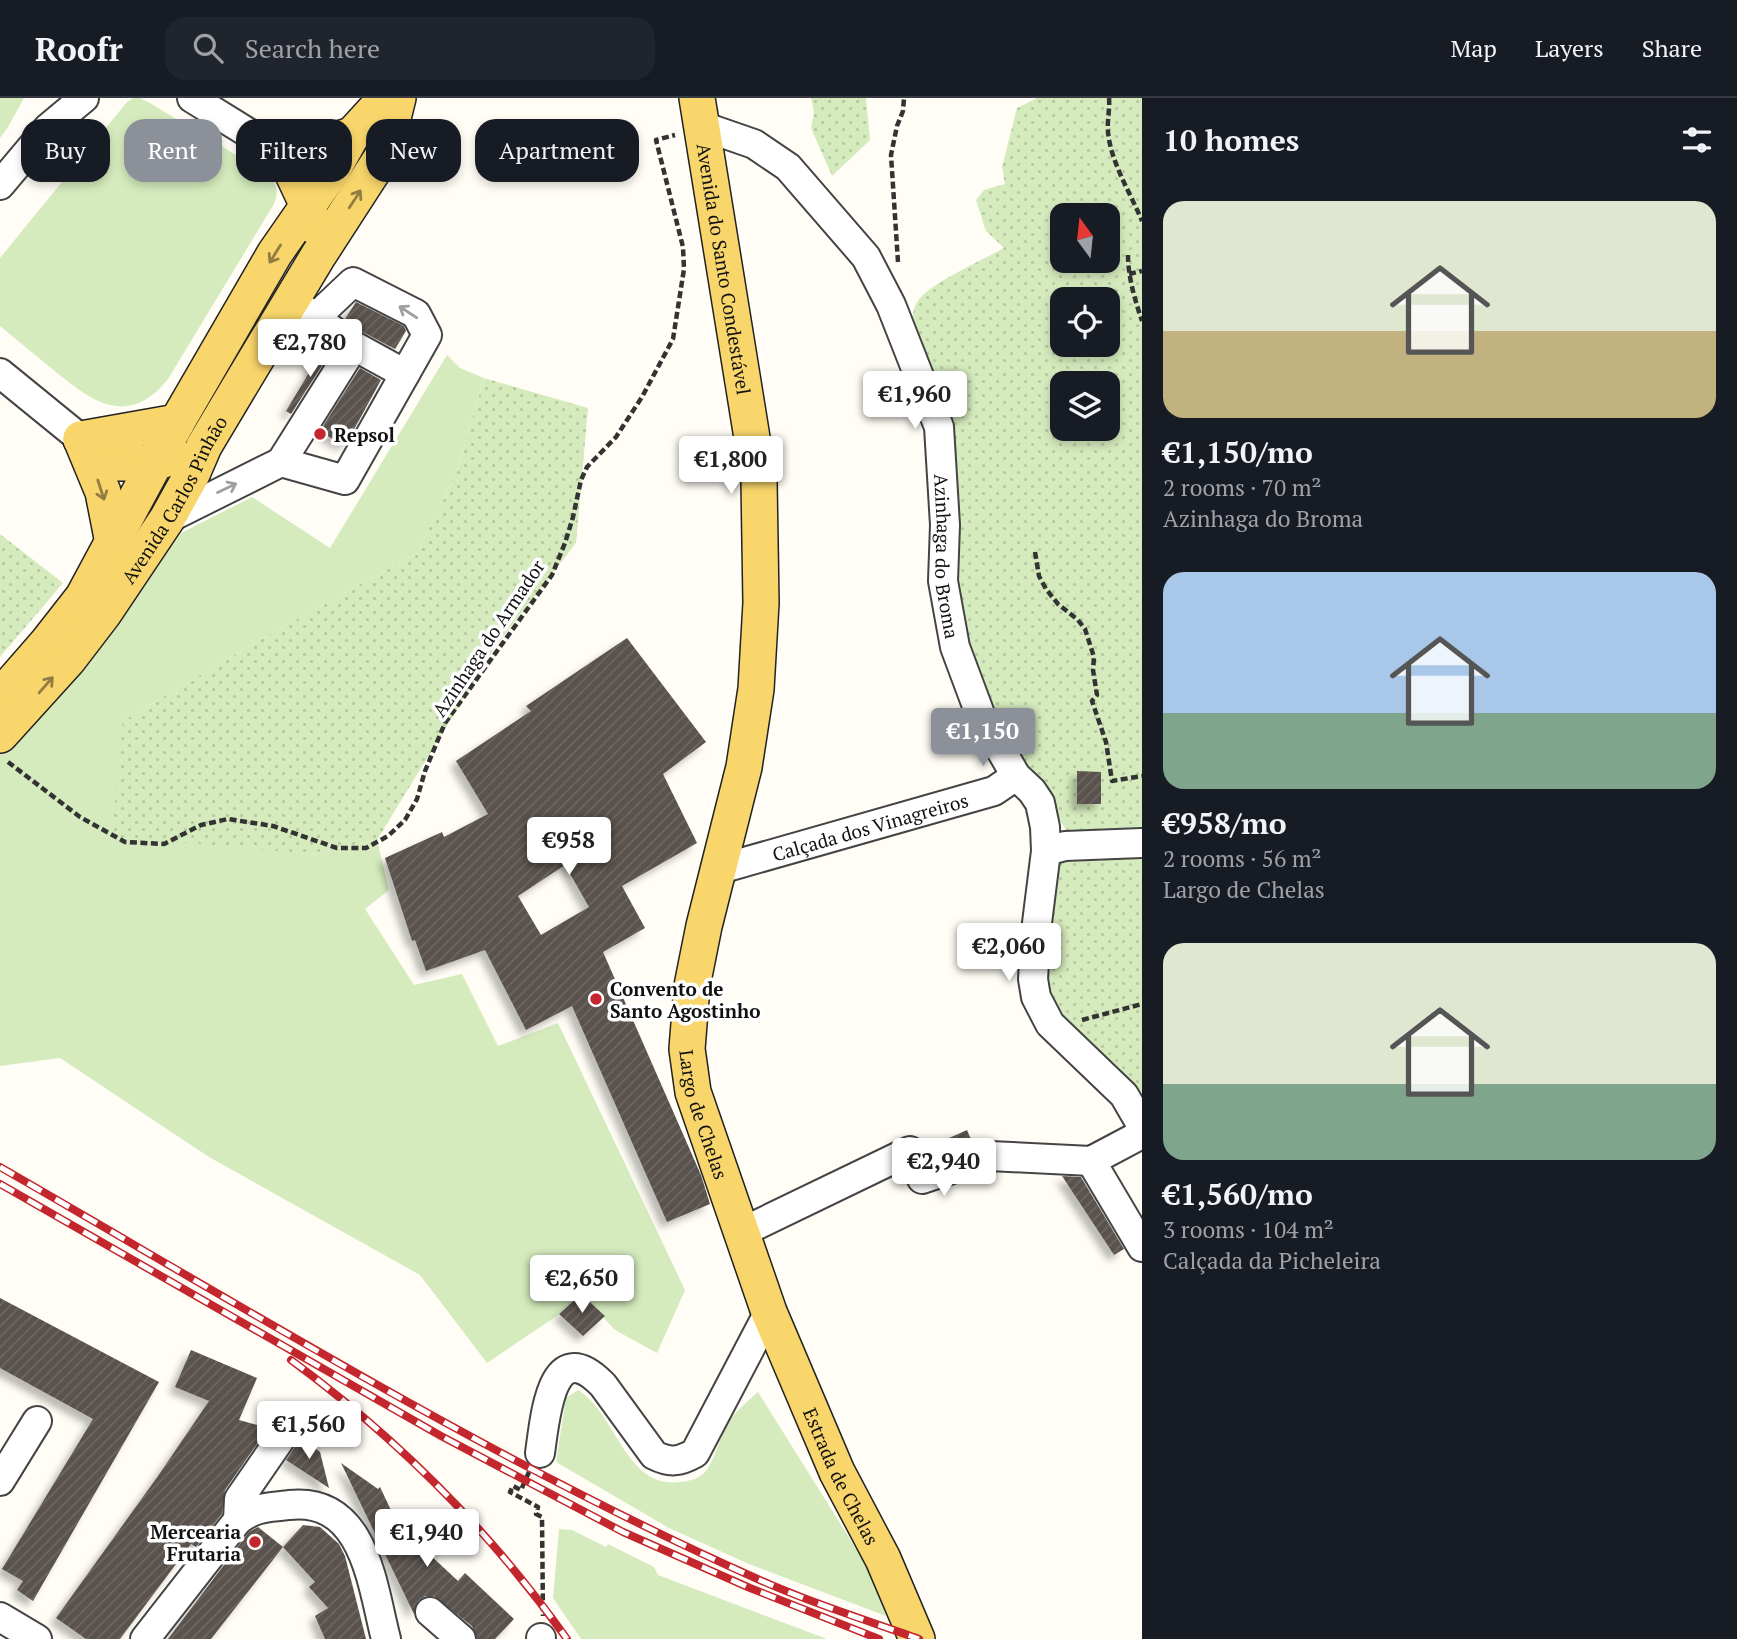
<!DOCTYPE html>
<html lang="en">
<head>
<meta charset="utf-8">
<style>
  :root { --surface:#171b24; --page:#20242c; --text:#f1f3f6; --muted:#9ea1a6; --line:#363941; --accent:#8c9099 }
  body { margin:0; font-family:"PT Serif",serif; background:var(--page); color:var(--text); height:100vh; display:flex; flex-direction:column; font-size:26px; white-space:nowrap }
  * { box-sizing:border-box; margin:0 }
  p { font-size:23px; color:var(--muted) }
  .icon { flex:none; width:38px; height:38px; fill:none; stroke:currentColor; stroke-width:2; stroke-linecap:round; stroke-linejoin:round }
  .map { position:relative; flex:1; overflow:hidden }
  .sheet { display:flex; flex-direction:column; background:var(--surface); width:595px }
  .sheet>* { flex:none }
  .top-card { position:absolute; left:21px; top:21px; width:665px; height:63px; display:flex; gap:14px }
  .needle { width:46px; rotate:345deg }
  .buttons { position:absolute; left:1050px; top:105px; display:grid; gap:14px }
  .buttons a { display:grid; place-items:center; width:70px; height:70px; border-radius:14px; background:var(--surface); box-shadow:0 4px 10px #0003; font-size:35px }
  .price { position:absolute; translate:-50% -60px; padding:0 16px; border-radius:7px; background:#fff; color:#222; font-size:23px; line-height:46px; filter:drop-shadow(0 2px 4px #0008) }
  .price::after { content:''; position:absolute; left:50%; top:42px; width:21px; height:16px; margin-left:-10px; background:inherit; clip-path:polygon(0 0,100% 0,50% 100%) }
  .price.on { background:var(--accent); color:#fff }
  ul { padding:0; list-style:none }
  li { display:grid; align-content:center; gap:14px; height:371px; padding:0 21px }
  li span { display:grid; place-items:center; height:217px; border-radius:21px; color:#555 }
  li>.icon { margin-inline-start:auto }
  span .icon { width:126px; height:126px; fill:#fffc; stroke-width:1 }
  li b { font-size:30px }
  h2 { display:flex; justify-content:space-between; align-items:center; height:84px; padding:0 21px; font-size:30px }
  .tag { padding:0 24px; border-radius:21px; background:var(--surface); box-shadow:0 4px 10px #0003; font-size:24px; line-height:63px }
  .tag.on { background:var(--accent); color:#fff }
  header { display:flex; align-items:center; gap:42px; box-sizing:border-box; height:98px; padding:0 35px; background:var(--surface); border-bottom:2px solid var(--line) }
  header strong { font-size:33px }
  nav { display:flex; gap:38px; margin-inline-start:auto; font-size:24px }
  .search { width:490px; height:63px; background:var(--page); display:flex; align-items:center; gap:18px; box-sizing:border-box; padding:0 24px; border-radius:21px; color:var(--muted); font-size:26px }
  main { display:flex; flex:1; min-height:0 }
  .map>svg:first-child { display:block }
  .grass { fill:#d5ebbd }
  .park { fill:url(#park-dots); fill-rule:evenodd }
  .building { fill:url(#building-hatch); fill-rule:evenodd; filter:url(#shadow) }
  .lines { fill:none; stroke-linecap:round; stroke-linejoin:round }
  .minor-casing { stroke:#444; stroke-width:32 }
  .major-casing { stroke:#222; stroke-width:38 }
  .path { stroke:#333; stroke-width:4.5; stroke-dasharray:7 3.5; stroke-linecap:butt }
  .minor { stroke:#fff; stroke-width:28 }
  .major { stroke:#f9d66b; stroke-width:35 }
  .rail-casing { stroke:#c4262e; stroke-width:8 }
  .rail { stroke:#fff; stroke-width:5; stroke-dasharray:16; stroke-linecap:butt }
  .oneway { stroke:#917d42 }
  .oneway2 { stroke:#a0a0a0 }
  .poi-dot { fill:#c4262e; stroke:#fff; stroke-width:2.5 }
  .labels { text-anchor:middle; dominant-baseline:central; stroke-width:7; stroke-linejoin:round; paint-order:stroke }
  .street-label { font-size:19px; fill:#111; stroke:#fff }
  .poi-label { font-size:19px; font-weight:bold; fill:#111; stroke:#fff; text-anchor:start }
</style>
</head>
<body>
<header>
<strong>Roofr</strong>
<div class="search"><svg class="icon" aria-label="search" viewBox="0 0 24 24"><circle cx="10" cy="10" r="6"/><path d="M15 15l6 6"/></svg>Search here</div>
<nav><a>Map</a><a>Layers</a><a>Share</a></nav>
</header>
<main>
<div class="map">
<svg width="1142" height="1541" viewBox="0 0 1142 1541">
  <defs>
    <pattern id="park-dots" width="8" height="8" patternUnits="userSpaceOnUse" patternTransform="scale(1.75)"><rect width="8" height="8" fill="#d5ebbd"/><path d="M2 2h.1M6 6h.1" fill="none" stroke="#b6c8a1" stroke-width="1.8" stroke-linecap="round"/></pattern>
    <pattern id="building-hatch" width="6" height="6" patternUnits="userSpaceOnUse" patternTransform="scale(1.75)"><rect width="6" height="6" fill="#5a524d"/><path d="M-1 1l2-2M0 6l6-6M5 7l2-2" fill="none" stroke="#6d6662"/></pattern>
    <filter id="shadow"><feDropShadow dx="-6" dy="6" stdDeviation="3.5" flood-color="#0004"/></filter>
  </defs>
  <rect width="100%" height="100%" fill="#fffdf5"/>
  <path class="grass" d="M0 0H24L8 29 0 40Z
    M133 0H140L150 5 267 76C277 84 279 94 274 106L168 281C127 332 90 302 51 270 34 256 17 242 0 228V160L127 4Z
    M447 257 460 270 484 280 457 372 417 455 270 536 123 623 312 756 377 742 389 792 365 811 414 887 462 876 498 948 558 925 685 1192 657 1255 615 1232 581 1196 555 1219 487 1265 420 1177 209 1059 60 960 0 968V657L115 526 181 435 252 399 330 450Z
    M578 1292C617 1316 625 1391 680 1384 692 1383 701 1380 708 1370 717 1355 721 1336 731 1321 738 1311 749 1302 758 1294L870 1473 886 1518 749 1466 669 1430 556 1364 566 1300Z
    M559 1431 572 1432 606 1449 608 1446 654 1469 658 1477 827 1541H581L553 1500Z"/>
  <path class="park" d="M811 0H866L870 42 832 78 811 30 814 14Z
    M1037 0H1142V736L1069 737 1036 681 1016 656 992 616 965 535 912 225C913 217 913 210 918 203 930 185 983 162 1004 150L986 133 976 102 984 92 1005 86 1002 69 1017 10ZM1062 117H1108V163H1062ZM1062 201H1108V247H1062ZM1062 285H1108V331H1062Z
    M484 280 588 310 576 445 495 549 377 742 312 756 112 738 123 623 270 536 417 455 457 372Z
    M0 436 63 485 0 559Z
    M1142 745V1028L1042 914 1046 753Z"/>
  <path class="building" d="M356 204 404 228 406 233 395 251 363 234 345 221Z
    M325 248 332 252 291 316 286 313Z
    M360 270 381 282 346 346 343 344 342 347 320 333Z
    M627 540 706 644 663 676 697 745 622 788 645 830 603 854 701 1077 710 1106 667 1124 572 908 526 932 485 852 426 873 415 842 412 843 385 760 442 734 444 739 488 716 456 663 531 613 526 608ZM565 767 589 809 541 837 518 798Z
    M1077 673 1101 674V706H1077Z
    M967 1032 973 1046 931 1060 927 1050Z
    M1062 1078 1081 1079 1124 1151 1114 1157Z
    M581 1196 605 1218 583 1238 559 1216Z
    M0 1200 159 1284 33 1503 17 1492 23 1483 2 1471 93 1321 0 1270Z
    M191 1252 257 1280 239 1322 268 1330 225 1392 222 1416 196 1449 191 1446 120 1541H86L56 1520 158 1378 209 1303 175 1289Z
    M302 1339 320 1354 329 1390 286 1362Z
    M341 1365 378 1391 380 1389 407 1446 413 1441 458 1483 465 1475 514 1521 495 1541H477L472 1528 434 1498H425L418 1503 414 1516Z
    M303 1427 320 1429 339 1446 345 1458 366 1541H325L315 1518 328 1510 309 1489 315 1484 283 1449 211 1541H168L249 1434 258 1429 283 1449Z"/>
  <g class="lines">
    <g class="minor-casing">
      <g id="minor">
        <path d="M192 0 284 57"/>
        <path id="s1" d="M702 28 754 46 788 69 866 159 891 207 939 329 945 427 943 483 955 549 980 616 1016 678 1032 693 1040 705 1045 729 1046 753 1036 833 1033 881 1036 899 1050 926 1124 997 1142 1028"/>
        <path d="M0 87 48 30 84 0"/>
        <path d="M354 248 405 276"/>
        <path d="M0 275 81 341"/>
        <path d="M281 364 345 382 427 237 416 216 353 184 316 219"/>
        <path d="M167 421 281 364 354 248 302 210"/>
        <path d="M1046 753 1065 748 1142 745"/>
        <path id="s2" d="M720 771 994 693 1016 678"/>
        <path d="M1091 1063 1142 1149"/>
        <path d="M740 1135 910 1053 922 1081 990 1058 1091 1063 1142 1036"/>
        <path d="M540 1355C545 1321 551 1233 603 1287L654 1357C670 1365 679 1364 695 1355L769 1214"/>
        <path d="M0 1383 37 1323"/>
        <path d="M238 1422 239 1401 290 1327"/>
        <path d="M430 1514 461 1541"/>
        <path d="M0 1519 37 1541"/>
        <path d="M541 1540V1541"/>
        <path d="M145 1541 238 1422C257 1408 267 1410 289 1407 365 1399 372 1487 386 1541"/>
      </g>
    </g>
    <g class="major-casing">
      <g id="major">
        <path id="s3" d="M697 0 759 383 761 505 756 591 744 669 704 828 692 888 687 951 693 994 769 1214 837 1374 883 1461 917 1541"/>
        <path d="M312 127 308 108 284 57 352 37"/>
        <path d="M81 341 118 365H155L174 358"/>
        <path d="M81 341 103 394 113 445"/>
        <path d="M81 341 177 324"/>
        <path d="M0 599 47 545 83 499 177 324 275 155 332 73 352 37 386 0"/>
        <path id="s4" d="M0 637 68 562 104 515 167 421 192 376 204 348 247 276 318 158 384 56 398 0"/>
      </g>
    </g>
    <path class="path" d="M1109 0C1110 11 1107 22 1108 34 1111 65 1130 94 1142 123
      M1128 157C1128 179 1135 202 1142 223
      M898 164 891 57 897 28 903 13 904 0
      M1129 176 1142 173
      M1035 454 1039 478 1046 491 1058 506 1078 522 1085 531 1094 559 1093 572 1097 597 1092 603 1106 644 1112 683 1142 678
      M8 664 80 719 125 744 164 746 201 727 228 721 273 728 337 750H366L388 738 405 722 417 701 425 673 445 625 552 477 565 445 573 419 581 382 587 369 616 339 642 299 673 241 684 171 683 149 656 42 675 37
      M1082 922 1142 906
      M529 1374 521 1392 513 1388 510 1394 538 1409 536 1416 542 1419 543 1518"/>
    <use href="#minor" class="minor"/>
    <use href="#major" class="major"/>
    <g class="rail-casing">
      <path id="rail" d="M0 1069C247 1211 491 1362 751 1478 805 1503 863 1521 919 1541
        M0 1086 441 1338 623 1434 750 1490 879 1541
        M291 1262C397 1340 491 1434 567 1541"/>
    </g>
    <use href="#rail" class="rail"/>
  </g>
  <defs><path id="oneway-shaft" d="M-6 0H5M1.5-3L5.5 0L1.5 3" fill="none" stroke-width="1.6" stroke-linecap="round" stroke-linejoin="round" transform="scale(1.75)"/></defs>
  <g class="oneway">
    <use href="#oneway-shaft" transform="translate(355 101) rotate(-57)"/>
    <use href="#oneway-shaft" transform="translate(275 156) rotate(122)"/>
    <use href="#oneway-shaft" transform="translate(101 392) rotate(72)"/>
    <use href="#oneway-shaft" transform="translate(46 587) rotate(-49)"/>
  </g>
  <g class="oneway2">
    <use href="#oneway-shaft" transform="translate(408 214) rotate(-147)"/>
    <use href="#oneway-shaft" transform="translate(227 390) rotate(-26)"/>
  </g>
  <g class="poi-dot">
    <circle cx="320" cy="336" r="7"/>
    <circle cx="596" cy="901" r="7"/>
    <circle cx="255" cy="1444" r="7"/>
  </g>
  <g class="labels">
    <g class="street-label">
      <text stroke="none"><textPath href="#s3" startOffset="173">Avenida do Santo Condestável</textPath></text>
      <text stroke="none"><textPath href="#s4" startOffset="294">Avenida Carlos Pinhão</textPath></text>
      <text stroke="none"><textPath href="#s1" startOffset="530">Azinhaga do Broma</textPath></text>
      <text transform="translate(488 540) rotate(-56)">Azinhaga do Armador</text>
      <text stroke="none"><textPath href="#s2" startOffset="156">Calçada dos Vinagreiros</textPath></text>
      <text stroke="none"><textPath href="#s3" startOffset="1031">Largo de Chelas</textPath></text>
      <text stroke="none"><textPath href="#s3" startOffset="1419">Estrada de Chelas</textPath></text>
    </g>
    <g class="poi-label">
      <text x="334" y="336">Repsol</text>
      <text x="610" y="890">Convento de<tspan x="610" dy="22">Santo Agostinho</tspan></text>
      <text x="241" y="1433" text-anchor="end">Mercearia<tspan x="241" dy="22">Frutaria</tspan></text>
    </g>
  </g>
</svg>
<div class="buttons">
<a><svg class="needle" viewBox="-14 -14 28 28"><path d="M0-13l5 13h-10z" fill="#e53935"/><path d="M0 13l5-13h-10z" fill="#9ea1a6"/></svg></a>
<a><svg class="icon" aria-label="locate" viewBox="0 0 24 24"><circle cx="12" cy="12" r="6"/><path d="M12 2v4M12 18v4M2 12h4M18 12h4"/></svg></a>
<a><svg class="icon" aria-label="layers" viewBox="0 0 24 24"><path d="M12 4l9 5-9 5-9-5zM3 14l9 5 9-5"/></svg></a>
</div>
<b class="price" style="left:310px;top:281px">€2,780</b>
<b class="price" style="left:915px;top:333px">€1,960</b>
<b class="price" style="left:731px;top:398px">€1,800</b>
<b class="price on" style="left:983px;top:670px">€1,150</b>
<b class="price" style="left:569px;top:779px">€958</b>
<b class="price" style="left:1009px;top:885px">€2,060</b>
<b class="price" style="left:944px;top:1100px">€2,940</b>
<b class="price" style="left:582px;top:1217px">€2,650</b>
<b class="price" style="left:309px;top:1363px">€1,560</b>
<b class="price" style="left:427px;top:1471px">€1,940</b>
<div class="top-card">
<a class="tag">Buy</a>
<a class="tag on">Rent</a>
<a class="tag">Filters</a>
<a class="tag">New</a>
<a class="tag">Apartment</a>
</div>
</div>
<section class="sheet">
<h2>10 homes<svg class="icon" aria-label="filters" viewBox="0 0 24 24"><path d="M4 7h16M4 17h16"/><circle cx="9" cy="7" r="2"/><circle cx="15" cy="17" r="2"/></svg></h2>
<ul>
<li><span style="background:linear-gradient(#dfe7d0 60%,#c2b280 0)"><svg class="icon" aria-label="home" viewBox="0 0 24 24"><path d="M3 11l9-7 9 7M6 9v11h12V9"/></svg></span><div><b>€1,150/mo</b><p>2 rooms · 70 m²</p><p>Azinhaga do Broma</p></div></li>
<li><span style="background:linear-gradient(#a9c7e8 65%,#7fa58c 0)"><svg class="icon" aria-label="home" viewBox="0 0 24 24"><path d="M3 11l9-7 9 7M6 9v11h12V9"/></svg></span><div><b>€958/mo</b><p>2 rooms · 56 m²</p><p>Largo de Chelas</p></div></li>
<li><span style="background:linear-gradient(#dfe7d0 65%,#7fa58c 0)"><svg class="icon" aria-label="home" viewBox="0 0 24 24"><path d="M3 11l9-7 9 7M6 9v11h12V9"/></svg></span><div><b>€1,560/mo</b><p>3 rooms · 104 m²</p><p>Calçada da Picheleira</p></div></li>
</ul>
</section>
</main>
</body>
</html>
